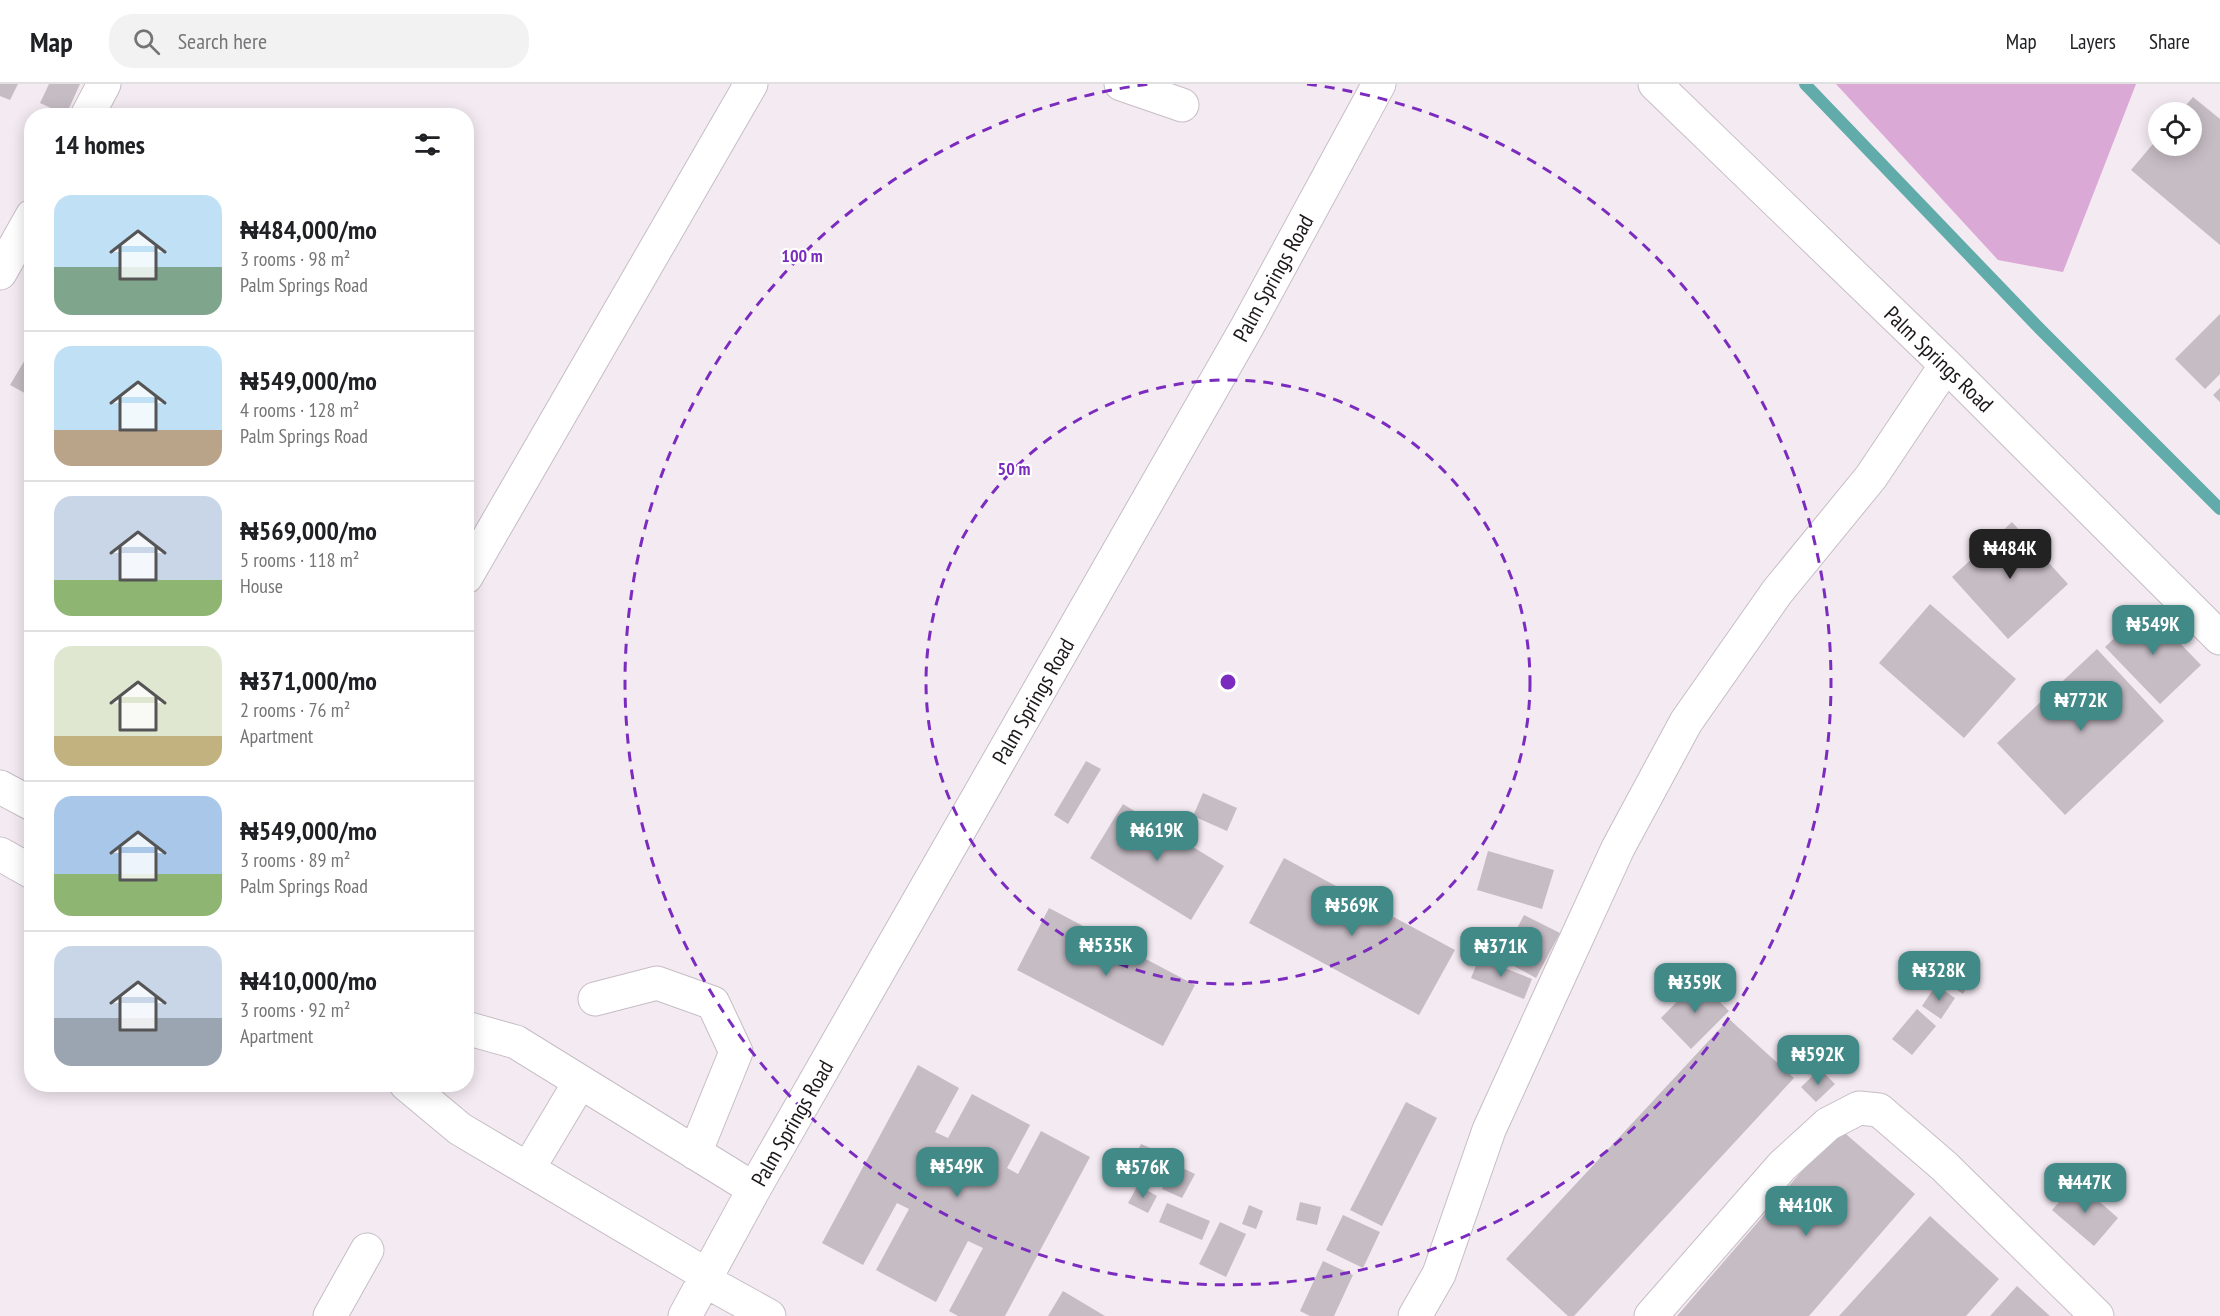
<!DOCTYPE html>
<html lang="en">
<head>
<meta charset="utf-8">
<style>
  :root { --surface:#fff; --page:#f2f2f2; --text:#202124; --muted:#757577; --line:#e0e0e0; --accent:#428a87 }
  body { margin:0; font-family:"PT Sans Narrow",sans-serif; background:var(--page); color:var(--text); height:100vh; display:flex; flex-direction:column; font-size:22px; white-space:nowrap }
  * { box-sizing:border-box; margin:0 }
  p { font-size:20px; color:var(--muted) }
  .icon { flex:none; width:33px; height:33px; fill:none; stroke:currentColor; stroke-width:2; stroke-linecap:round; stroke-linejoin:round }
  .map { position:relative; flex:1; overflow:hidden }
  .drawer { position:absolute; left:24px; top:24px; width:450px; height:984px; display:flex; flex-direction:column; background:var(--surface); border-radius:24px; box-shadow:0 3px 15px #0003 }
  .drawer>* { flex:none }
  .fabs { position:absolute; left:2148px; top:18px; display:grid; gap:12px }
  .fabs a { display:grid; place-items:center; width:54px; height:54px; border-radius:50%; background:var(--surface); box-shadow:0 3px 15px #0003; font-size:30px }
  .price { position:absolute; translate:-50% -51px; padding:0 14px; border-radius:12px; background:var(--accent); color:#fff; font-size:20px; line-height:39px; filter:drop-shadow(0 2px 3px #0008) }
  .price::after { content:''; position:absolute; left:50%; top:36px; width:18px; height:14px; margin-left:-9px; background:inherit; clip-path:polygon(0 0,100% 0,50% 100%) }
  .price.on { background:#222; color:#fff }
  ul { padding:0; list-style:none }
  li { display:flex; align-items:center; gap:18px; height:150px; padding:0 30px }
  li+li { border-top:2px solid var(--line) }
  li span { display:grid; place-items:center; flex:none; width:168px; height:120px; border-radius:18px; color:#555 }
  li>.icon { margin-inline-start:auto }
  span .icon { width:72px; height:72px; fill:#fffc; stroke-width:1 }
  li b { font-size:26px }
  h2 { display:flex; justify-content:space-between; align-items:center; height:72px; padding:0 30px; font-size:26px }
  header { display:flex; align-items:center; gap:36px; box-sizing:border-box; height:84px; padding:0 30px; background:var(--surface); border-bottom:2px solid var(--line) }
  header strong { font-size:28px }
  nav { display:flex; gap:33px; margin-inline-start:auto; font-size:21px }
  .search { width:420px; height:54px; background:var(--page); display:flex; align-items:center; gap:15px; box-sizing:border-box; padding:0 21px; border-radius:24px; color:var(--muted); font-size:22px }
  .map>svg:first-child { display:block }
  .green { fill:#daa9d5 }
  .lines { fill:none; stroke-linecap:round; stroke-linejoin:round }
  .stream { stroke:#61acaa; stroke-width:12 }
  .building { fill:#c6bcc4 }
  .minor-casing { stroke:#c6bdc5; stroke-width:35 }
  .minor { stroke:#fff; stroke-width:33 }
  .ring { fill:none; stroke:#7b2cbf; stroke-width:3; stroke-dasharray:10 8 }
  .labels { text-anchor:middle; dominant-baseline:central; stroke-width:4.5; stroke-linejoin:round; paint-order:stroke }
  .street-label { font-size:22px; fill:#1c181b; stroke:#fff }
  .centre { fill:#7b2cbf; stroke:#fff; stroke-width:3 }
  .ring-label { font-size:18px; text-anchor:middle; font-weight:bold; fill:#7b2cbf; stroke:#fff; stroke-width:4.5; stroke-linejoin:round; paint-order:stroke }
</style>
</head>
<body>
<header>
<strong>Map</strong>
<div class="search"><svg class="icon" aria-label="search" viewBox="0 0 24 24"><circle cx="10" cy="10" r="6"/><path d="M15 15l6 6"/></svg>Search here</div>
<nav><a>Map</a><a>Layers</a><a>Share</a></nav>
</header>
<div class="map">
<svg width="2220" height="1232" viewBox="0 0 2220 1232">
  <rect width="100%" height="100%" fill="#f4eaf2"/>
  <path class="green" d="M1836 0H2136L2063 188 1998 176Z"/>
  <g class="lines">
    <path class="stream" d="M1805 0 2039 244 2220 425"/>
  </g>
  <path class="building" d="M0 0H18L10 16 0 12Z
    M49 0H80L66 31 40 19Z
    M2193 13 2220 35V161L2131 86 2158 54V62H2192V28H2180Z
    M2220 230V290L2205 305 2175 275Z
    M32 264V313L10 301Z
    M2220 304V318L2213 311Z
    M2012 438 2068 500 2008 555 1952 493Z
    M1930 520 2016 595 1964 654 1879 579Z
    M2146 524 2201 581 2160 620 2105 563Z
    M2097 565 2164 637 2065 731 1997 659Z
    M1086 677 1101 685 1068 740 1054 731Z
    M1203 709 1237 724 1227 747 1193 732Z
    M1123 720 1224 782 1191 836 1090 774Z
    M1488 767 1554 786 1542 825 1477 806Z
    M1284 774 1455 866 1419 931 1249 839Z
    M1049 824 1195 901 1163 962 1017 886Z
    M1524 831 1560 849 1536 894 1501 875Z
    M1479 874 1532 895 1524 915 1471 894Z
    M1953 882 1973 895 1963 910 1943 897Z
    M1698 896 1729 927 1691 965 1661 934Z
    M1936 901 1955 914 1941 935 1922 922Z
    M1917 925 1936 942 1912 971 1892 955Z
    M1729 935 1794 994 1574 1232H1568L1506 1175Z
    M918 981 959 1004 935 1048 948 1054 972 1010 1030 1041 1007 1084 1018 1090 1041 1047 1090 1073 1005 1232H958L949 1227 983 1164 968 1157 936 1218 876 1186 909 1125 897 1119 863 1181 822 1159Z
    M1820 985 1835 1000 1816 1018 1801 1003Z
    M1406 1018 1437 1034 1382 1142 1350 1126Z
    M1839 1044 1915 1110 1809 1232H1677Z
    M1141 1060 1164 1070 1154 1091 1131 1080Z
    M1174 1080 1195 1090 1182 1114 1162 1105Z
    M2077 1098 2118 1134 2094 1162 2052 1126Z
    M1138 1101 1157 1112 1148 1129 1128 1119Z
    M1300 1118 1321 1123 1317 1141 1296 1136Z
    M1167 1119 1210 1137 1202 1156 1159 1138Z
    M1249 1121 1263 1127 1256 1145 1242 1140Z
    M1343 1131 1380 1148 1363 1184 1326 1166Z
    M1930 1132 1999 1195 1966 1232H1839Z
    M1220 1138 1246 1150 1226 1193 1199 1180Z
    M1323 1177 1353 1191 1334 1232H1310L1300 1227Z
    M2017 1202 2050 1232H1990Z
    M1063 1207 1105 1232H1048Z"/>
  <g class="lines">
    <g class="minor-casing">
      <path id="minor" d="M1121 0 1182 21
        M1655 0 1946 281 2220 554
        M87 32 104 0
        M0 189 32 132
        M466 493 751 0
        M0 703 32 720
        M0 770 32 788
        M595 915 657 899 713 919 736 968 695 1069
        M466 944 516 958 754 1105
        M406 1000 460 1045 707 1191
        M528 1085 580 998
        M704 1196 769 1232
        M330 1232 367 1166
        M685 1232 754 1105 1247 243 1379 0
        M1415 1232 1439 1190 1489 1046 1546 921 1618 764 1686 638 1777 508 1871 393 1946 281
        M1651 1232 1782 1082 1828 1040 1859 1024 1879 1026 1944 1082 2097 1232"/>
    </g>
    <use href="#minor" class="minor"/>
  </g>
  <g class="ring">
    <circle cx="1228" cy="598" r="302"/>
    <path d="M1307 0A603 603 0 1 1 1149 0"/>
  </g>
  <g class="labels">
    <g class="street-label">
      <text transform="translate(1273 194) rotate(-61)">Palm Springs Road</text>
      <text transform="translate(1939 275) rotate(44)">Palm Springs Road</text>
      <text transform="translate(1033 617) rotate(-60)">Palm Springs Road</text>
      <text transform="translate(792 1039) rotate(-60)">Palm Springs Road</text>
    </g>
  </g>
  <circle cx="1228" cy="598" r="9" class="centre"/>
  <g class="ring-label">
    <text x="802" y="178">100 m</text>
    <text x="1014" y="391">50 m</text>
  </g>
</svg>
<div class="fabs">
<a><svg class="icon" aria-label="locate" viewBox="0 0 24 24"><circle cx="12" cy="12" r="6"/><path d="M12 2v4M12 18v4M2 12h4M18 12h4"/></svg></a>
</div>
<b class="price on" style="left:2010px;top:496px">₦484K</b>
<b class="price" style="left:2153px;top:572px">₦549K</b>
<b class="price" style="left:2081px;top:648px">₦772K</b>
<b class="price" style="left:1157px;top:778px">₦619K</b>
<b class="price" style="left:1352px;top:853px">₦569K</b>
<b class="price" style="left:1106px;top:893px">₦535K</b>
<b class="price" style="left:1501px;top:894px">₦371K</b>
<b class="price" style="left:1939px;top:918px">₦328K</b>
<b class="price" style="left:1695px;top:930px">₦359K</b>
<b class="price" style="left:1818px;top:1002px">₦592K</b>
<b class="price" style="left:957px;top:1114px">₦549K</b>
<b class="price" style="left:1143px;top:1115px">₦576K</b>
<b class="price" style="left:2085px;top:1130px">₦447K</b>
<b class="price" style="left:1806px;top:1153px">₦410K</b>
<section class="drawer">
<h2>14 homes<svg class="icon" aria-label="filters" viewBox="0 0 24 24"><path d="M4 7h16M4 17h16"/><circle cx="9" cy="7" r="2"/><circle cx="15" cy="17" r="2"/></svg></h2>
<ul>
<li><span style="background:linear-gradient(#bfe0f5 60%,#7fa58c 0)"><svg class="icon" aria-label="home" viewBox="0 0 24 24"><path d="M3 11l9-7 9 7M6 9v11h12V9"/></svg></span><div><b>₦484,000/mo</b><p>3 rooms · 98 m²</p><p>Palm Springs Road</p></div></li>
<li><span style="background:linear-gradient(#bfe0f5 70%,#b9a48a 0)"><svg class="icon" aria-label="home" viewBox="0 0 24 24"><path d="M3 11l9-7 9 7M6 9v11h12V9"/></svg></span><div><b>₦549,000/mo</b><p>4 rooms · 128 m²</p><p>Palm Springs Road</p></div></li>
<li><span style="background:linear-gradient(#c9d6e8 70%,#8fb573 0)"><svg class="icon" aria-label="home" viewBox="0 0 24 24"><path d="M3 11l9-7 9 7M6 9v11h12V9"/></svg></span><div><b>₦569,000/mo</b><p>5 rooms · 118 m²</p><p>House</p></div></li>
<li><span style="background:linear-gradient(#dfe7d0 75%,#c2b280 0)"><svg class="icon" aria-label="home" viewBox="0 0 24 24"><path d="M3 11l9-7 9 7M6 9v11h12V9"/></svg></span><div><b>₦371,000/mo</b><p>2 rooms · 76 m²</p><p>Apartment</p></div></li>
<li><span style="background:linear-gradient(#a9c7e8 65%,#8fb573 0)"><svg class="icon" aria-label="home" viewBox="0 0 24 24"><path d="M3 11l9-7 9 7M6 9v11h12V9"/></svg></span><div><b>₦549,000/mo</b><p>3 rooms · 89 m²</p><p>Palm Springs Road</p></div></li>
<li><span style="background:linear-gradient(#c9d6e8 60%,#9aa5b1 0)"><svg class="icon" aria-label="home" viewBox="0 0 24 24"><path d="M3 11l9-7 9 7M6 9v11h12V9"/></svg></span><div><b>₦410,000/mo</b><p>3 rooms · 92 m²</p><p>Apartment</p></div></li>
</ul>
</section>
</div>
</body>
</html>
